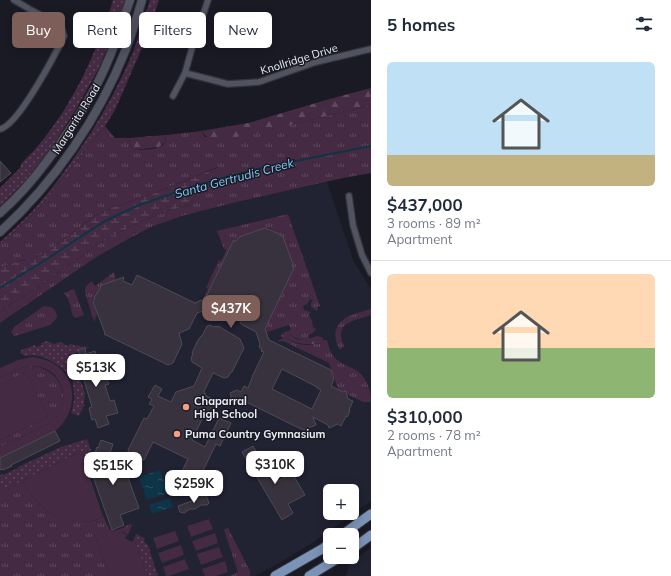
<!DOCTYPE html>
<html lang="en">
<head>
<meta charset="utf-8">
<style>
  :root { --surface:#fff; --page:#f6f6f7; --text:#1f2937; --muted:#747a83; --line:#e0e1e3; --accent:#7e5e59 }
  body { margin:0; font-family:Mulish,sans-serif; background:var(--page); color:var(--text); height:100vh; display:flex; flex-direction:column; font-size:15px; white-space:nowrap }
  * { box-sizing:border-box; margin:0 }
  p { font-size:13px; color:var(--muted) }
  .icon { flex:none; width:22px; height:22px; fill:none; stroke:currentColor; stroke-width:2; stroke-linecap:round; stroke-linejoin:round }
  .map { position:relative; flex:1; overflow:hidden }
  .panel { display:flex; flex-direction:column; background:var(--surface); width:300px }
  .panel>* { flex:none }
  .guide { position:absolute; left:12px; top:12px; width:299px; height:36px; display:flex; gap:8px }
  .fabs { position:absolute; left:323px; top:484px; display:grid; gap:8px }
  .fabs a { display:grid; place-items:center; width:36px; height:36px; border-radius:6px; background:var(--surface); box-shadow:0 2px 10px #0003; font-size:20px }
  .price { position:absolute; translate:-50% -34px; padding:0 9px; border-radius:8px; background:#fff; color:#222; font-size:13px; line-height:26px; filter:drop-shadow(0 1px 2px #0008) }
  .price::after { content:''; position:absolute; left:50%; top:24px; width:12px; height:9px; margin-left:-6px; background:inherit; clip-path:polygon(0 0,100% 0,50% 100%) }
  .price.selected { background:var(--accent); color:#fff }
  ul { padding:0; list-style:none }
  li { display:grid; align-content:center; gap:8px; height:212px; padding:0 16px }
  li+li { border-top:1px solid var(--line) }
  li span { display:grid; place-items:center; height:124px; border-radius:6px; color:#555 }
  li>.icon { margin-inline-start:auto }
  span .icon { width:72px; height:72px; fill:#fffc; stroke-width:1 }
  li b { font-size:17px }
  h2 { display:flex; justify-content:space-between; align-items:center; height:48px; padding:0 16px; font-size:17px }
  .pill { padding:0 14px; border-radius:6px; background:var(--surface); box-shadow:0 2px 10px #0003; font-size:14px; line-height:36px }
  .pill.selected { background:var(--accent); color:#fff }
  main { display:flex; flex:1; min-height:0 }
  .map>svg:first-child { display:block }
  .built { fill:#212232; fill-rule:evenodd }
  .grass { fill:url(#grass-tufts) }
  .forest { fill:url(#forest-firs) }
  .wetland { fill:url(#wetland-marsh) }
  .park { fill:url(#park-dots) }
  .pitch { fill:#442a43 }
  .water { fill:url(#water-ripples) }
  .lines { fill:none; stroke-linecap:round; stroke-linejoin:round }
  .stream { stroke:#0d3447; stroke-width:2 }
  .building { fill:#37323d; stroke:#4f4a56; fill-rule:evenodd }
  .minor-casing { stroke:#33333c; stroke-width:8 }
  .secondary-casing { stroke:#33333c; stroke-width:10 }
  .primary-casing { stroke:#33333c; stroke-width:11 }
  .minor { stroke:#525360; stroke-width:5.5 }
  .secondary { stroke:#525360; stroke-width:8 }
  .primary { stroke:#7c93b8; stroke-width:9 }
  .poi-dot { fill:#f39f83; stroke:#1a1a25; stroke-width:1.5 }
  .labels { text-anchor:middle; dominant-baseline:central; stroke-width:3; stroke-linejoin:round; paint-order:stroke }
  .street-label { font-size:11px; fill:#ebecf3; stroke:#1a1a25 }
  .poi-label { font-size:11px; font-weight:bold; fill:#ebecf3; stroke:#1a1a25; text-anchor:start }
  .water-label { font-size:12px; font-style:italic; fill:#80cdf9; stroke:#1a1a25 }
</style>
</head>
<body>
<main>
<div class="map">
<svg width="371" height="576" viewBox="0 0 371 576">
  <defs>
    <pattern id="grass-tufts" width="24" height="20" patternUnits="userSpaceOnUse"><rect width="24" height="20" fill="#442a43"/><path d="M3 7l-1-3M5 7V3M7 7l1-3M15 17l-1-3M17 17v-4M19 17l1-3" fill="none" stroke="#5f495f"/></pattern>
    <pattern id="forest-firs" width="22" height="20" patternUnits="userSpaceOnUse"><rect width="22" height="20" fill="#442a43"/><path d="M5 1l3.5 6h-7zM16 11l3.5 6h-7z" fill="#5f495f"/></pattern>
    <pattern id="wetland-marsh" width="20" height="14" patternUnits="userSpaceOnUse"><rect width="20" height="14" fill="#442a43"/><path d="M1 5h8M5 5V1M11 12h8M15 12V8" fill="none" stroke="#5f495f"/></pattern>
    <pattern id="park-dots" width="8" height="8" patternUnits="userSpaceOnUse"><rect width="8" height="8" fill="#442a43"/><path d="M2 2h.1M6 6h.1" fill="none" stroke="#5f495f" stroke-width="1.8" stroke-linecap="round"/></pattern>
    <pattern id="water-ripples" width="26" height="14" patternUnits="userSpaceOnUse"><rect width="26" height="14" fill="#0d3447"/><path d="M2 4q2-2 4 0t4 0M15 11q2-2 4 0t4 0" fill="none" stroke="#305262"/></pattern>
  </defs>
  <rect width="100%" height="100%" fill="#1a1a25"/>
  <path class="built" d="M327 182 354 262 371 289V501L309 545 274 566 255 576H0V323L95 258 130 238 151 227 182 216 237 202ZM330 491H352V513H330Z
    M371 548V576H345L347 574 349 563Z"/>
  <path class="grass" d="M371 105V173L343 178 237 202 182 216 151 227 130 238 95 258 0 323V311L47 281 95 246 122 231 144 220 168 211 189 205 218 167 155 193 111 208 94 216 47 252 28 260 19 261 0 268V244L21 226 40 207 105 126 115 138H129L130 145 134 150C143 149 160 151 165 142 166 140 166 137 166 135L201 131 205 137 290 125Z
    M288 214 320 306 317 307 318 309 317 311 311 307V303L313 300 310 299 307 304 303 306 304 310 311 312 309 315 312 321 313 327 316 329 313 333 308 335 309 339C300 341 293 338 287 331L291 330 289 325 264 333V332L294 268 292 266 293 264 283 237 270 229 265 228 239 237 236 241 232 242 204 301 203 299 208 289 206 288 219 260 221 261 226 251V249H224L217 231Z
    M114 272 116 280 102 285 94 298 93 303 97 314 94 322 85 292C85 286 87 285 92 281L95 286Z
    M74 289 84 315 76 318 73 316C70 307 71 301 64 293L71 290Z
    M44 306C51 306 57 309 57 317L55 320 50 325 15 336 11 332 14 327Z
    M371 309V315C354 321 333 322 344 346L340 350C333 338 333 328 344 319 349 315 364 311 371 309Z
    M283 337 298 344 307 345 323 343 324 340H327C329 348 331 355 337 360 342 364 349 366 354 369 366 375 371 389 371 402H363L347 394 346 391 343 392 338 389 329 363 283 341 278 342 279 340 282 339Z
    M31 366C63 368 76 406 48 424L0 447V440L48 417 26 372 0 385V378L21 368Z
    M22 481C35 504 52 520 79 521 83 521 88 522 92 521 96 521 100 518 103 516L110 530C117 532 124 527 130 524L132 525 128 535 123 532H120L96 540 110 576H0V490Z
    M228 528 250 571V576H230L238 572 224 530 225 529Z"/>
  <path class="forest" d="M371 88V105L290 125 218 141C210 139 206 137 201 131L248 123 326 100Z
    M166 135 165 142 159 147 134 150 130 145 129 138Z
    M287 331C298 345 304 339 318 336L323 338 324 343C304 345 299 345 281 336L283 333Z"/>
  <path class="wetland" d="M219 167 189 205 168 211 144 220 122 231 95 246 47 281 0 311V268L19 261 28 260 47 252 94 216 111 208 155 193Z"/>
  <path class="park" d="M113 0H125L120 17 99 68 75 111 54 144 25 181 0 206V188L20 168 21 164C26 158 31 154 36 148 72 107 97 52 113 0Z
    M150 0H159L148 34 115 110 105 126 40 207 21 226 0 244V242C15 228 30 215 43 199 52 188 60 177 69 165 94 130 116 93 133 52 139 35 144 17 150 0Z
    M47 341 54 344 61 342 67 346 71 344 76 346 78 345 82 347 85 346 89 348 78 350 79 352 69 355 68 357 78 372 85 393 84 404H85L84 407H83L79 416 71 413C73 406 75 400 74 393 74 388 72 384 73 380L62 368 46 358 34 355 25 356 20 353 21 350 35 345 36 347 42 345 41 343Z
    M87 439 91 450 87 453 86 459 84 460 79 453 69 457 22 481 0 490V475L2 474 3 475 18 468V467L61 447Z
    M136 534 145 538 144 540 145 543 148 545 158 576H148L134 539Z"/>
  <path class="pitch" d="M32 357C47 358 60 365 68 378 77 396 71 419 55 431 51 434 44 436 39 439 26 445 13 452 0 458V447L48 424C75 406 64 366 32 366 21 366 10 374 0 378V368L18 360Z
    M26 372 48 417 0 440V385Z
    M79 453 84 460 103 516C100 518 96 520 92 521 87 522 82 521 77 521 51 520 34 502 22 481L69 457Z
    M209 519 213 529 191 537 187 526Z
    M175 531 179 541 157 549 153 538Z
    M121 532 127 535 125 538 132 542 134 539 148 576H110L96 540 113 533Z
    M215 533 218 543 196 551 192 541Z
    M181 545 184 555 162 563 158 553Z
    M219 547 223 557 201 565 197 554Z
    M185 559 189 569 169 576H166L163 567Z
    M225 561 228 572 216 576H205L202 569Z"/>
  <path class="water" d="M160 470 168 493 147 500 139 477Z
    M170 498 173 507 152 514 149 505Z"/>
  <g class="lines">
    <path class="stream" d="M0 288 42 262 105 221 139 205 201 184 261 168 371 146"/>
  </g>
  <path class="building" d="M0 161 11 173 0 182Z
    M265 228 279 234 283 237 293 264 292 266 294 268 265 329 269 340 331 370 334 379 331 386 343 392 346 391 348 399 353 401 349 410 350 411 347 417 346 416 341 426 338 424 329 428 328 425 313 417 316 425 303 430 242 400 233 403 230 393 237 390 241 392 244 386 248 388 252 378V377L264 352 261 351 262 349 259 347 260 344 256 332 241 324 236 312 226 317 209 309 197 313 189 329 179 333 182 344 173 363 168 365 104 334 105 333 93 302 95 299 94 298 102 285 124 277 123 281 132 285 137 275 195 303 201 300 204 301 233 241H236L239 237ZM282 369 317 387V388L321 390 312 409 272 389Z
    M210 325 214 327 215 326 217 327 218 326 240 339 244 348 232 372H231L228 377 224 378 213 373 204 391 206 396 213 399 215 405 209 416 205 413 192 440 205 447 219 418 231 423 220 446 216 444 197 483 194 485 179 477 188 459 153 442 144 460 129 453 128 450 144 418 147 419 154 406 149 404 152 399 148 397 155 385 162 389 158 396 171 402 176 392 194 386 202 368 192 362 191 358 193 354 192 353 197 342 201 336H202L207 326Z
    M85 348 86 354 95 351 104 380 107 379 109 384 105 385 110 401 114 400 118 413 106 416 109 424 98 428 95 419 92 420 89 408 92 407 77 357 80 356 78 350Z
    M55 431 60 441 11 465 12 466 3 470V469L0 470V458Z
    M101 440 113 444 109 456 124 459 120 475 126 472 139 508 120 515 124 525 112 530 91 471 106 466 92 461 97 447 98 448Z
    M253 446 275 483 292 473 305 495 288 504 293 513 282 520 242 452Z
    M205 493 209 503 207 505H201L195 509H190L184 513 180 512 178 506 197 499 195 497Z"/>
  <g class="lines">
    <g class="minor-casing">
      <path id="minor" d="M185 73 228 84 259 82 316 62 371 49
        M173 96 185 73 192 48 208 0
        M0 129C18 126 56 53 64 36L61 26 31 10 14 0
        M349 196 353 225 362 255 371 273"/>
    </g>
    <g class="secondary-casing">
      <path id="secondary" d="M0 213C17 198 33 180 47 161 65 138 81 114 95 88 110 60 120 30 130 0
        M0 232C54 183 99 118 126 49 132 33 137 17 142 0"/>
    </g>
    <g class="primary-casing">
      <path id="primary" d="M342 535 371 514
        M352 549 371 535
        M275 576 322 549 330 543
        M309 576 340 557"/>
    </g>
    <use href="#minor" class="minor"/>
    <use href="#secondary" class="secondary"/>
    <use href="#primary" class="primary"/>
  </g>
  <g class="poi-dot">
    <circle cx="186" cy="407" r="4"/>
    <circle cx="177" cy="434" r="4"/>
  </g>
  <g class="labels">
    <g class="street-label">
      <text transform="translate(299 59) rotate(-17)">Knollridge Drive</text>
      <text transform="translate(76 119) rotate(-58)">Margarita Road</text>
    </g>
    <g class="poi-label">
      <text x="194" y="401">Chaparral<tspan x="194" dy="13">High School</tspan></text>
      <text x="185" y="434">Puma Country Gymnasium</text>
    </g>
    <g class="water-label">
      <text transform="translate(234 178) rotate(-15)">Santa Gertrudis Creek</text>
    </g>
  </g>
</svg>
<div class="fabs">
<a>+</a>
<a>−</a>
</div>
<b class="price selected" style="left:231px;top:329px">$437K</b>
<b class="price" style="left:96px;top:388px">$513K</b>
<b class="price" style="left:275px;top:485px">$310K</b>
<b class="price" style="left:113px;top:486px">$515K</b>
<b class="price" style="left:194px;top:504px">$259K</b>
<div class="guide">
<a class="pill selected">Buy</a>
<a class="pill">Rent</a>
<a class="pill">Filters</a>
<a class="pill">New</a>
</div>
</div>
<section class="panel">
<h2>5 homes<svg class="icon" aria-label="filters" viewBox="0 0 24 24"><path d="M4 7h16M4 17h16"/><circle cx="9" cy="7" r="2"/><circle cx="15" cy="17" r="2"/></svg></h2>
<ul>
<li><span style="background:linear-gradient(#bfe0f5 75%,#c2b280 0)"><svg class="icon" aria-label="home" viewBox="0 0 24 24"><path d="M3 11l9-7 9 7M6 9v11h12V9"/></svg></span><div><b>$437,000</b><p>3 rooms · 89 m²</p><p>Apartment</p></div></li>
<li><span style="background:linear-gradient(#ffd9b3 60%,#8fb573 0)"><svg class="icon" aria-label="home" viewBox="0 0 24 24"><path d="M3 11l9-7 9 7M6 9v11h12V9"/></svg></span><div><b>$310,000</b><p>2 rooms · 78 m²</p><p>Apartment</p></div></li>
</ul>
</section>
</main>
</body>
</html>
